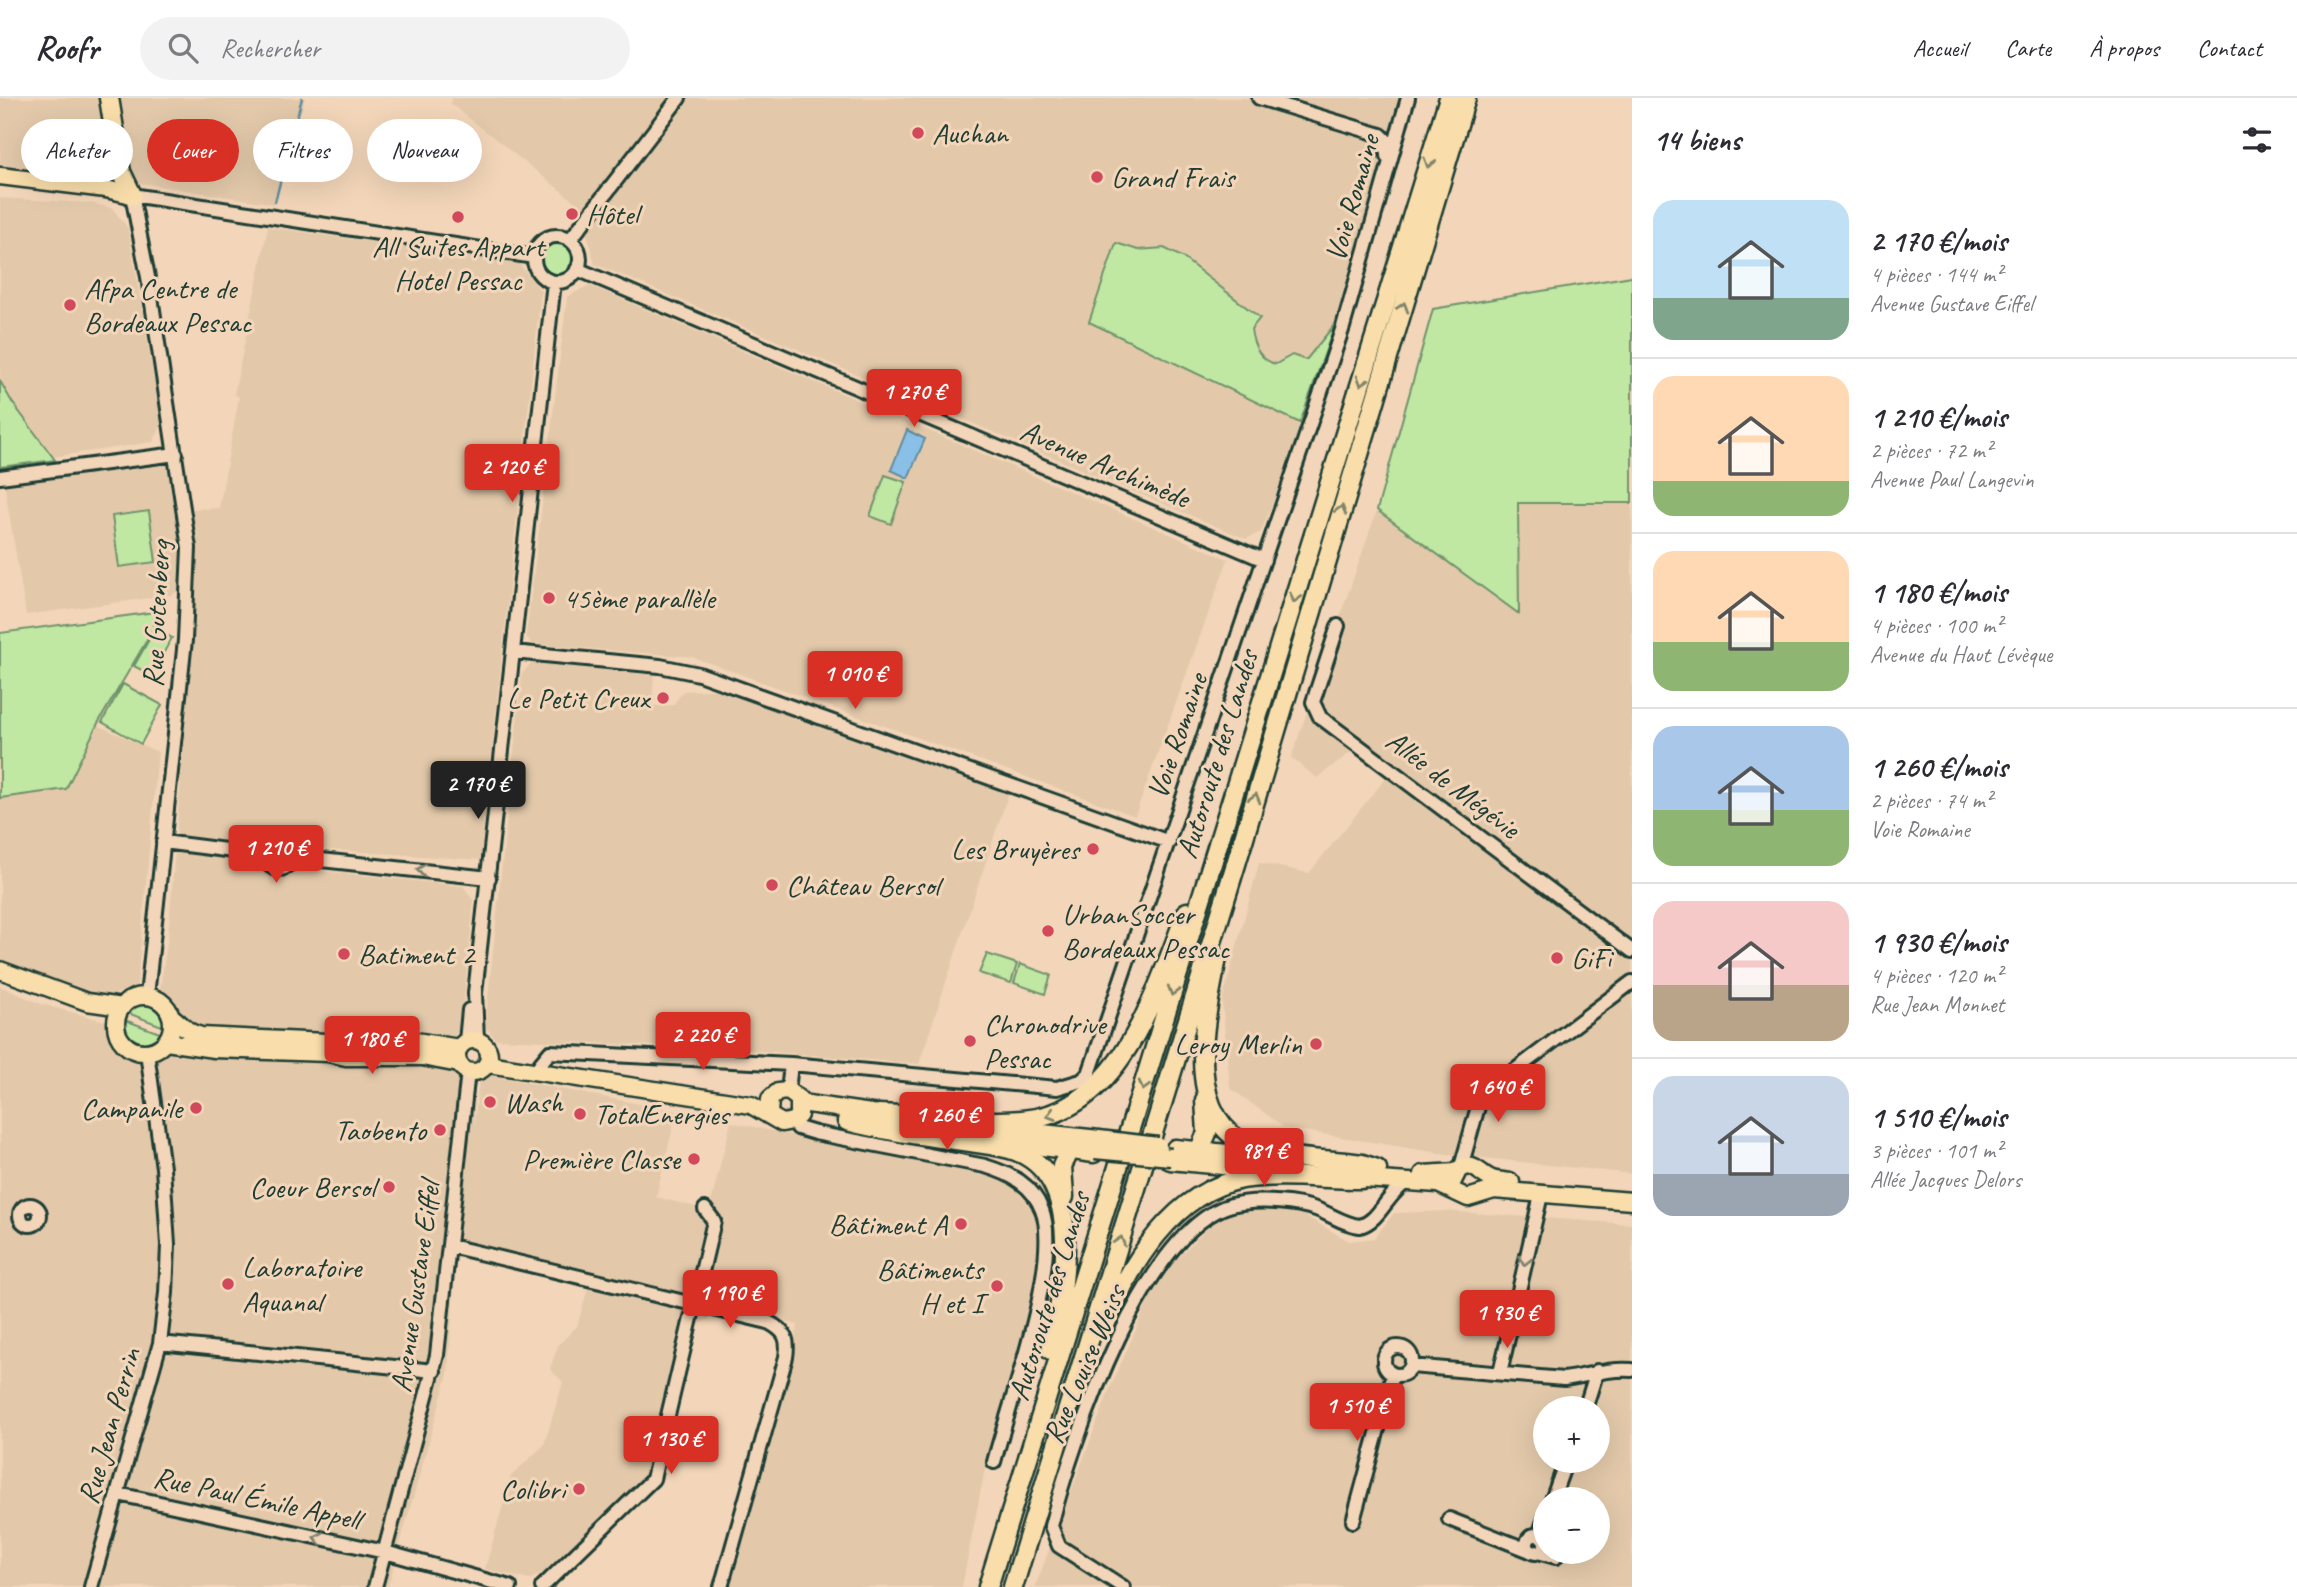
<!DOCTYPE html>
<html lang="fr">
<head>
<meta charset="utf-8">
<style>
  :root { --surface:#fff; --page:#f2f2f3; --text:#2b2b33; --muted:#7c7c81; --line:#e1e1e2; --accent:#d93025 }
  body { margin:0; font-family:Caveat,sans-serif; background:var(--page); color:var(--text); height:100vh; display:flex; flex-direction:column; font-size:26px; white-space:nowrap }
  * { box-sizing:border-box; margin:0 }
  p { font-size:23px; color:var(--muted) }
  .icon { flex:none; width:38px; height:38px; fill:none; stroke:currentColor; stroke-width:2; stroke-linecap:round; stroke-linejoin:round }
  .map { position:relative; flex:1; overflow:hidden }
  .side { display:flex; flex-direction:column; background:var(--surface); width:665px }
  .side>* { flex:none }
  .hud { position:absolute; left:21px; top:21px; width:665px; height:63px; display:flex; gap:14px }
  .controls { position:absolute; left:1533px; top:1298px; display:grid; gap:14px }
  .controls a { display:grid; place-items:center; width:77px; height:77px; border-radius:50%; background:var(--surface); box-shadow:0 7px 28px #0002; font-size:35px }
  .price { position:absolute; translate:-50% -60px; padding:0 16px; border-radius:7px; background:var(--accent); color:#fff; font-size:23px; line-height:46px; filter:drop-shadow(0 2px 4px #0008) }
  .price::after { content:''; position:absolute; left:50%; top:42px; width:21px; height:16px; margin-left:-10px; background:inherit; clip-path:polygon(0 0,100% 0,50% 100%) }
  .price.on { background:#222; color:#fff }
  ul { padding:0; list-style:none }
  li { display:flex; align-items:center; gap:21px; height:175px; padding:0 21px }
  li+li { border-top:2px solid var(--line) }
  li span { display:grid; place-items:center; flex:none; width:196px; height:140px; border-radius:21px; color:#555 }
  li>.icon { margin-inline-start:auto }
  span .icon { width:84px; height:84px; fill:#fffc; stroke-width:1 }
  li b { font-size:30px }
  h2 { display:flex; justify-content:space-between; align-items:center; height:84px; padding:0 21px; font-size:30px }
  .tag { padding:0 24px; border-radius:32px; background:var(--surface); box-shadow:0 7px 28px #0002; font-size:24px; line-height:63px }
  .tag.on { background:var(--accent); color:#fff }
  header { display:flex; align-items:center; gap:42px; box-sizing:border-box; height:98px; padding:0 35px; background:var(--surface); border-bottom:2px solid var(--line) }
  header strong { font-size:33px }
  nav { display:flex; gap:38px; margin-inline-start:auto; font-size:24px }
  .search { width:490px; height:63px; background:var(--page); display:flex; align-items:center; gap:18px; box-sizing:border-box; padding:0 24px; border-radius:38px; color:var(--muted); font-size:26px }
  main { display:flex; flex:1; min-height:0 }
  .map>svg:first-child { display:block }
  .built { fill:#e3c9aa; fill-rule:evenodd }
  .green { fill:#c0e8a3; stroke:#70926c; stroke-width:2 }
  .water { fill:#8ac0e8; stroke:#5f8ca0; stroke-width:2 }
  .lines { fill:none; stroke-linecap:round; stroke-linejoin:round }
  .stream { stroke:#5f8ca0; stroke-width:2.5 }
  .minor-casing { stroke:#1f3d34; stroke-width:18 }
  .major-casing { stroke:#1f3d34; stroke-width:21 }
  .highway-casing { stroke:#1f3d34; stroke-width:23 }
  .minor { stroke:#f3d6b9; stroke-width:12 }
  .major { stroke:#f9deab; stroke-width:16 }
  .highway { stroke:#f9deab; stroke-width:18 }
  .major-bridge-casing { stroke:#1f3d34; stroke-width:21; stroke-linecap:butt }
  .major-bridge { stroke:#f9deab; stroke-width:16 }
  .oneway { stroke:#81856a }
  .oneway2 { stroke:#7e8270 }
  .poi-dot { fill:#d1495b; stroke:#f3d6b9; stroke-width:2.5 }
  .labels { text-anchor:middle; dominant-baseline:central; stroke-width:6; stroke-linejoin:round; paint-order:stroke }
  .poi-label { font-size:30px; fill:#1f3d34; stroke:#f3d6b9; text-anchor:start }
  .street-label { font-size:30px; fill:#1f3d34; stroke:#f3d6b9 }
</style>
</head>
<body>
<header>
<strong>Roofr</strong>
<div class="search"><svg class="icon" aria-label="search" viewBox="0 0 24 24"><circle cx="10" cy="10" r="6"/><path d="M15 15l6 6"/></svg>Rechercher</div>
<nav><a>Accueil</a><a>Carte</a><a>À propos</a><a>Contact</a></nav>
</header>
<main>
<div class="map">
<svg width="1632" height="1489" viewBox="0 0 1632 1489">
  <rect width="100%" height="100%" fill="#f3d6b9"/>
  <filter id="ink" filterUnits="userSpaceOnUse"><feTurbulence type="fractalNoise" baseFrequency=".0143" numOctaves="2"/><feDisplacementMap in="SourceGraphic" scale="14" xChannelSelector="R" yChannelSelector="G"/><feConvolveMatrix kernelMatrix="1 2 1 2 8 2 1 2 1" color-interpolation-filters="sRGB"/></filter>
  <g filter="url(#ink)">
    <path class="built" d="M0 0H305L274 106 102 79 0 72Z
      M452 0H1401L1339 217 1304 327 1261 434 1246 441 595 166 579 107 451 6Z
      M0 100 90 105 112 110 128 130 162 326 153 344 53 359 12 304 0 283Z
      M268 129 519 165 541 193 480 762 316 751 315 772 463 788 474 803 461 930 452 940 185 928 172 903 160 892 168 838 197 484 193 411 219 410 239 299 234 296Z
      M589 187 1228 461 1135 718 692 559 532 546 526 538 567 199Z
      M163 365 169 369 182 452V490L172 497 26 517 4 385Z
      M1517 405H1632V1076L1438 1055 1285 1030 1230 990 1222 904 1259 765 1309 775 1388 677 1351 654 1317 680 1291 660 1377 412 1518 516Z
      M532 564 654 577 652 608 673 607 683 593 724 591 1010 691 919 966 748 952 495 941 485 928 522 576Z
      M97 627 158 654 137 887 105 901 0 863V700L66 691Z
      M0 888 41 906 109 924 115 948 150 959 177 943 454 966 464 979H475L474 1027 479 984 488 977 677 1013 656 1099 709 1112 731 1024 994 1080 1013 1088 1032 1111 1041 1139 1027 1241 984 1376 962 1489H730L798 1227 457 1143 448 1276 388 1489H0Z
      M1253 1109 1300 1115 1349 1143 1374 1140 1394 1115 1445 1113 1632 1126V1489H1035L1110 1290 1159 1179 1216 1121ZM1545 1311H1598V1363H1545ZM1545 1402H1598V1454H1545Z
      M588 1190 710 1220 697 1227 667 1363 546 1474 529 1482 485 1471 511 1378 544 1347 563 1284 550 1271 558 1247 577 1228Z"/>
    <path class="green" d="M1116 145 1138 152 1164 150 1182 159 1260 220 1251 231C1253 247 1259 262 1276 266L1292 257 1306 262 1335 226 1300 325 1089 224Z
      M539 162a17 17 0 1 1 34 0a17 17 0 1 1-34 0Z
      M1632 178V405H1518L1519 516 1377 412 1433 211Z
      M0 283 12 304 55 362 0 369Z
      M885 377 906 384 891 426 870 418Z
      M149 413 156 464 119 469 112 418Z
      M155 514 154 530 97 627 66 691 0 700V535Z
      M155 531 172 540 151 577 134 568Z
      M123 586 162 607 141 646 102 624Z
      M987 856 1017 866 1011 885 979 875Z
      M1020 866 1051 877 1045 896 1014 885Z
      M145 903 163 913 167 930 125 914 134 906Z
      M122 921 165 937 154 948 139 949 125 939Z"/>
    <path class="water" d="M907 332 925 341 908 380 891 372Z"/>
    <g class="lines">
      <path class="stream" d="M275 104 302 0"/>
      <g class="minor-casing">
        <path id="minor" d="M1259 0 1381 37 1386 42 1387 58
          M534 161a23 23 0 1 1 46 0a23 23 0 1 1-46 0Z
          M570 142 679 0
          M577 171 1264 462
          M0 379 176 356
          M1338 528 1313 604 1320 619 1632 853
          M513 554 660 568 699 576 1169 744
          M265 757a14 14 0 1 1 28 0a14 14 0 1 1-28 0Z
          M163 744 265 757
          M293 759 489 780
          M147 898 185 542 189 450 148 179 132 97 534 159
          M477 942 475 895 554 184
          M466 943 469 912
          M540 966 550 954 791 966
          M788 993 791 966 1057 990 1081 983 1089 976 1343 229 1408 0
          M793 1023 798 1030 815 1035 985 1068C1011 1076 1032 1086 1042 1112 1062 1163 1008 1309 994 1364
          M1461 1069 1481 998 1632 884
          M20 1117a10 10 0 1 1 20 0a10 10 0 1 1-20 0Z
          M450 1148 768 1224C785 1233 789 1240 786 1259L721 1489
          M160 1245 434 1273
          M1384 1263a14 14 0 1 1 28 0a14 14 0 1 1-28 0Z
          M1411 1268 1564 1281C1588 1278 1607 1270 1632 1272
          M1500 1275 1541 1097
          M1585 1311 1597 1273
          M118 1396 385 1454 510 1489
          M1552 1402 1566 1363
          M1449 1421 1533 1454
          M1353 1423 1393 1276
          M1539 1437 1545 1420
          M1527 1446a9 9 0 1 1 18 0a9 9 0 1 1-18 0Z
          M1538 1454 1556 1459
          M91 1489 160 1245 166 1195 168 1147 163 1070 147 954
          M375 1489 437 1257 468 973
          M542 1489 653 1381 714 1123 705 1111
          M1123 1489 1059 1448 1051 1428C1071 1348 1147 1115 1242 1105 1264 1102 1295 1104 1316 1111 1330 1116 1345 1127 1360 1128 1381 1122 1386 1096 1408 1083"/>
      </g>
      <g class="major-casing">
        <path id="major" d="M0 78 106 91 132 97
          M0 872 87 904 122 909
          M116 926a28 28 0 1 1 56 0a28 28 0 1 1-56 0Z
          M171 918 190 934 201 938 348 945 416 943 459 950
          M457 958a16 16 0 1 1 32 0a16 16 0 1 1-32 0Z
          M166 944 214 951 328 955 346 959H422L459 966
          M488 966 751 1007 782 1025 793 1023 799 1017V1001L788 993 778 994 770 1001 769 1016
          M801 1005 892 1018
          M987 1029 1099 1041
          M999 1043 1094 1056
          M1175 1050 1269 1059
          M1170 1063 1276 1073
          M1423 1076 1456 1074
          M1350 1080 1438 1086 1468 1100 1494 1092 1632 1103
          M1453 1083 1459 1071C1476 1063 1478 1076 1492 1081 1498 1083 1505 1083 1511 1084"/>
      </g>
      <g class="highway-casing">
        <path id="highway" d="M109 0 121 74 132 97
          M1217 860C1206 917 1180 1018 1250 1048 1283 1062 1327 1061 1362 1066L1377 1071
          M879 1016C926 1017 975 1026 1022 1022 1123 1014 1155 893 1187 814
          M847 1023C885 1033 924 1038 963 1043 980 1046 1000 1047 1016 1053 1088 1080 1063 1195 1051 1252
          M1199 1053 1207 1035 1205 1002
          M1064 1099 1062 1068 1070 1052
          M1105 1227C1129 1167 1174 1093 1243 1081 1280 1075 1323 1081 1361 1081
          M988 1489 1449 0
          M1013 1489 1236 766 1466 0"/>
      </g>
      <use href="#minor" class="minor"/>
      <use href="#major" class="major"/>
      <use href="#highway" class="highway"/>
      <g class="major-bridge-casing">
        <path id="major-bridge" d="M1099 1041 1158 1048
          M1095 1052 1171 1059"/>
      </g>
      <use href="#major-bridge" class="major-bridge"/>
    </g>
    <defs><path id="oneway-chevron" d="M-2-3.5L2.5 0L-2 3.5" fill="none" stroke-width="1.6" stroke-linecap="round" stroke-linejoin="round" transform="scale(1.75)"/></defs>
    <g class="oneway">
      <use href="#oneway-chevron" transform="translate(1429 65) rotate(107)"/>
      <use href="#oneway-chevron" transform="translate(1403 209) rotate(-73)"/>
      <use href="#oneway-chevron" transform="translate(1362 283) rotate(107)"/>
      <use href="#oneway-chevron" transform="translate(1341 412) rotate(-73)"/>
      <use href="#oneway-chevron" transform="translate(1295 500) rotate(107)"/>
      <use href="#oneway-chevron" transform="translate(1255 700) rotate(-74)"/>
      <use href="#oneway-chevron" transform="translate(1173 893) rotate(107)"/>
      <use href="#oneway-chevron" transform="translate(1144 988) rotate(107)"/>
      <use href="#oneway-chevron" transform="translate(1051 1017) rotate(164)"/>
      <use href="#oneway-chevron" transform="translate(1120 1143) rotate(-73)"/>
    </g>
    <g class="oneway2">
      <use href="#oneway-chevron" transform="translate(421 772) rotate(-173)"/>
      <use href="#oneway-chevron" transform="translate(1525 1163) rotate(103)"/>
      <use href="#oneway-chevron" transform="translate(318 1440) rotate(-168)"/>
    </g>
  </g>
  <g class="poi-dot">
    <circle cx="918" cy="35" r="7"/>
    <circle cx="1097" cy="79" r="7"/>
    <circle cx="572" cy="116" r="7"/>
    <circle cx="458" cy="119" r="7"/>
    <circle cx="70" cy="207" r="7"/>
    <circle cx="549" cy="500" r="7"/>
    <circle cx="663" cy="600" r="7"/>
    <circle cx="1093" cy="751" r="7"/>
    <circle cx="772" cy="787" r="7"/>
    <circle cx="1048" cy="833" r="7"/>
    <circle cx="344" cy="856" r="7"/>
    <circle cx="1557" cy="860" r="7"/>
    <circle cx="970" cy="943" r="7"/>
    <circle cx="1316" cy="946" r="7"/>
    <circle cx="490" cy="1004" r="7"/>
    <circle cx="196" cy="1010" r="7"/>
    <circle cx="580" cy="1016" r="7"/>
    <circle cx="440" cy="1032" r="7"/>
    <circle cx="694" cy="1061" r="7"/>
    <circle cx="389" cy="1089" r="7"/>
    <circle cx="961" cy="1126" r="7"/>
    <circle cx="228" cy="1186" r="7"/>
    <circle cx="997" cy="1188" r="7"/>
    <circle cx="579" cy="1391" r="7"/>
  </g>
  <g class="labels">
    <g class="poi-label">
      <text x="932" y="35">Auchan</text>
      <text x="1111" y="79">Grand Frais</text>
      <text x="586" y="116">Hôtel</text>
      <text x="458" y="148" text-anchor="middle">All Suites Appart<tspan x="458" dy="34">Hotel Pessac</tspan></text>
      <text x="84" y="190">Afpa Centre de<tspan x="84" dy="34">Bordeaux Pessac</tspan></text>
      <text x="563" y="500">45ème parallèle</text>
      <text x="649" y="600" text-anchor="end">Le Petit Creux</text>
      <text x="1079" y="751" text-anchor="end">Les Bruyères</text>
      <text x="786" y="787">Château Bersol</text>
      <text x="1062" y="816">UrbanSoccer<tspan x="1062" dy="34">Bordeaux Pessac</tspan></text>
      <text x="358" y="856">Batiment 2</text>
      <text x="1571" y="860">GiFi</text>
      <text x="984" y="926">Chronodrive<tspan x="984" dy="34">Pessac</tspan></text>
      <text x="1302" y="946" text-anchor="end">Leroy Merlin</text>
      <text x="504" y="1004">Wash</text>
      <text x="182" y="1010" text-anchor="end">Campanile</text>
      <text x="594" y="1016">TotalEnergies</text>
      <text x="426" y="1032" text-anchor="end">Taobento</text>
      <text x="680" y="1061" text-anchor="end">Première Classe</text>
      <text x="375" y="1089" text-anchor="end">Coeur Bersol</text>
      <text x="947" y="1126" text-anchor="end">Bâtiment A</text>
      <text x="242" y="1169">Laboratoire<tspan x="242" dy="34">Aquanal</tspan></text>
      <text x="983" y="1171" text-anchor="end">Bâtiments<tspan x="983" dy="34">H et I</tspan></text>
      <text x="565" y="1391" text-anchor="end">Colibri</text>
    </g>
    <g class="street-label">
      <text transform="translate(1352 100) rotate(-74)">Voie Romaine</text>
      <text transform="translate(1105 366) rotate(23)">Avenue Archimède</text>
      <text transform="translate(156 516) rotate(-87)">Rue Gutenberg</text>
      <text transform="translate(1177 638) rotate(-71)">Voie Romaine</text>
      <text transform="translate(1217 656) rotate(-73)">Autoroute des Landes</text>
      <text transform="translate(1453 686) rotate(37)">Allée de Mégévie</text>
      <text transform="translate(415 1189) rotate(-82)">Avenue Gustave Eiffel</text>
      <text transform="translate(1049 1198) rotate(-73)">Autoroute des Landes</text>
      <text transform="translate(1084 1266) rotate(-67)">Rue Louise Weiss</text>
      <text transform="translate(109 1328) rotate(-74)">Rue Jean Perrin</text>
      <text transform="translate(257 1400) rotate(12)">Rue Paul Émile Appell</text>
    </g>
  </g>
</svg>
<div class="controls">
<a>+</a>
<a>−</a>
</div>
<b class="price" style="left:914px;top:331px">1 270 €</b>
<b class="price" style="left:512px;top:406px">2 120 €</b>
<b class="price" style="left:855px;top:613px">1 010 €</b>
<b class="price on" style="left:478px;top:723px">2 170 €</b>
<b class="price" style="left:276px;top:787px">1 210 €</b>
<b class="price" style="left:703px;top:974px">2 220 €</b>
<b class="price" style="left:372px;top:978px">1 180 €</b>
<b class="price" style="left:1498px;top:1026px">1 640 €</b>
<b class="price" style="left:947px;top:1054px">1 260 €</b>
<b class="price" style="left:1264px;top:1090px">981 €</b>
<b class="price" style="left:730px;top:1232px">1 190 €</b>
<b class="price" style="left:1507px;top:1252px">1 930 €</b>
<b class="price" style="left:1357px;top:1345px">1 510 €</b>
<b class="price" style="left:671px;top:1378px">1 130 €</b>
<div class="hud">
<a class="tag">Acheter</a>
<a class="tag on">Louer</a>
<a class="tag">Filtres</a>
<a class="tag">Nouveau</a>
</div>
</div>
<section class="side">
<h2>14 biens<svg class="icon" aria-label="filters" viewBox="0 0 24 24"><path d="M4 7h16M4 17h16"/><circle cx="9" cy="7" r="2"/><circle cx="15" cy="17" r="2"/></svg></h2>
<ul>
<li><span style="background:linear-gradient(#bfe0f5 70%,#7fa58c 0)"><svg class="icon" aria-label="home" viewBox="0 0 24 24"><path d="M3 11l9-7 9 7M6 9v11h12V9"/></svg></span><div><b>2 170 €/mois</b><p>4 pièces · 144 m²</p><p>Avenue Gustave Eiffel</p></div></li>
<li><span style="background:linear-gradient(#ffd9b3 75%,#8fb573 0)"><svg class="icon" aria-label="home" viewBox="0 0 24 24"><path d="M3 11l9-7 9 7M6 9v11h12V9"/></svg></span><div><b>1 210 €/mois</b><p>2 pièces · 72 m²</p><p>Avenue Paul Langevin</p></div></li>
<li><span style="background:linear-gradient(#ffd9b3 65%,#8fb573 0)"><svg class="icon" aria-label="home" viewBox="0 0 24 24"><path d="M3 11l9-7 9 7M6 9v11h12V9"/></svg></span><div><b>1 180 €/mois</b><p>4 pièces · 100 m²</p><p>Avenue du Haut Lévèque</p></div></li>
<li><span style="background:linear-gradient(#a9c7e8 60%,#8fb573 0)"><svg class="icon" aria-label="home" viewBox="0 0 24 24"><path d="M3 11l9-7 9 7M6 9v11h12V9"/></svg></span><div><b>1 260 €/mois</b><p>2 pièces · 74 m²</p><p>Voie Romaine</p></div></li>
<li><span style="background:linear-gradient(#f6c9c9 60%,#b9a48a 0)"><svg class="icon" aria-label="home" viewBox="0 0 24 24"><path d="M3 11l9-7 9 7M6 9v11h12V9"/></svg></span><div><b>1 930 €/mois</b><p>4 pièces · 120 m²</p><p>Rue Jean Monnet</p></div></li>
<li><span style="background:linear-gradient(#c9d6e8 70%,#9aa5b1 0)"><svg class="icon" aria-label="home" viewBox="0 0 24 24"><path d="M3 11l9-7 9 7M6 9v11h12V9"/></svg></span><div><b>1 510 €/mois</b><p>3 pièces · 101 m²</p><p>Allée Jacques Delors</p></div></li>
</ul>
</section>
</main>
</body>
</html>
